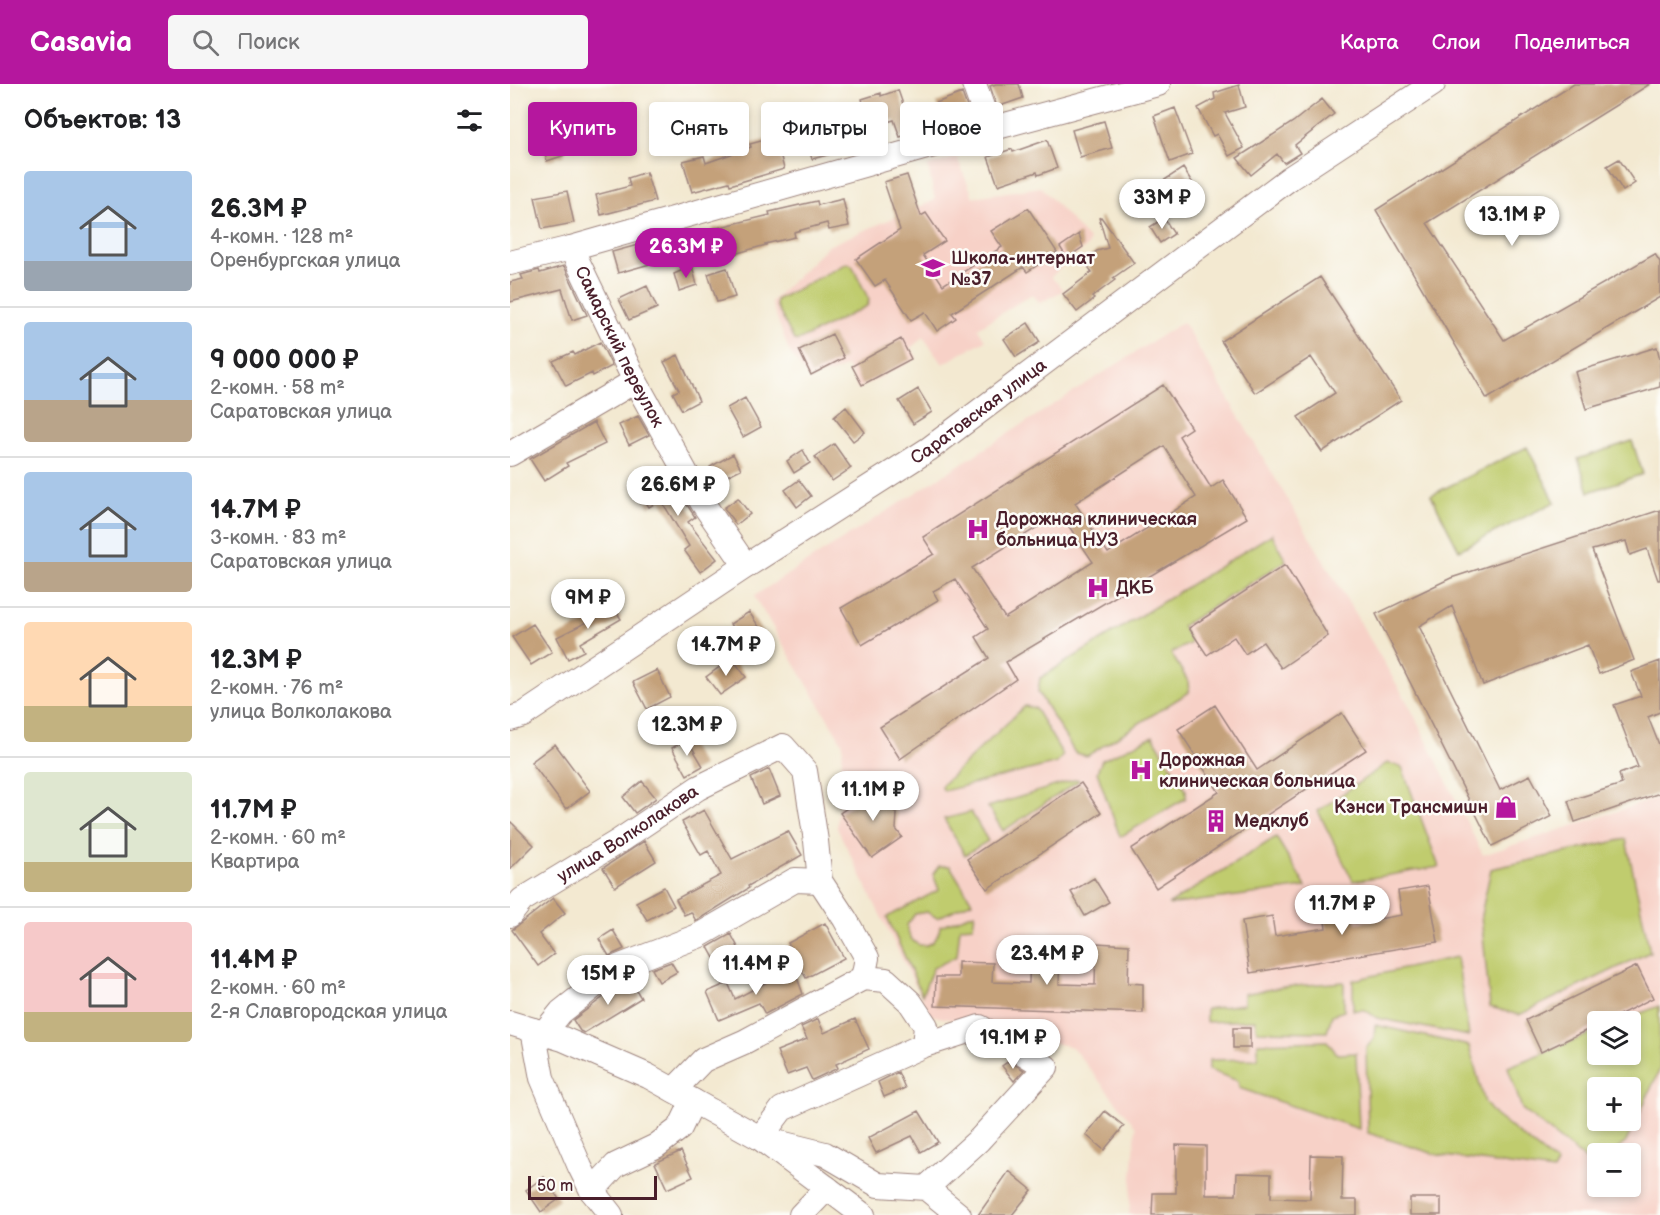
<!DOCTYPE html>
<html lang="ru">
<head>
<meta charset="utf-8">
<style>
  :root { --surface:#fff; --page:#f6f6f6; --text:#202124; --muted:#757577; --line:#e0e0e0; --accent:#b5179e }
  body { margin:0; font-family:"Balsamiq Sans",sans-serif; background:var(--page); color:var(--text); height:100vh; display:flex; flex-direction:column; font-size:22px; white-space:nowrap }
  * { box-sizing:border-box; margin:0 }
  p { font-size:20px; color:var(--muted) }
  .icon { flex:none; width:33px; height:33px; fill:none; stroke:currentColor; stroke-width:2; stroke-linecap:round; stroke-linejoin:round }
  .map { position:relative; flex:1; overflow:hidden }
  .sheet { display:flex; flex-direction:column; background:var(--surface); width:510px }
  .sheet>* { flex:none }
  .guide { position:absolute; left:18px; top:18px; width:570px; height:54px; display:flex; gap:12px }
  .controls { position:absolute; left:1077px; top:927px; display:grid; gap:12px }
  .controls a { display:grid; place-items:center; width:54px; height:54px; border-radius:6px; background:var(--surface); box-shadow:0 3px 9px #0003; font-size:30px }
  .scale { position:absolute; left:18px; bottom:15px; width:129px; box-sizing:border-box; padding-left:6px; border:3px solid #4a1f2b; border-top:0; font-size:16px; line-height:21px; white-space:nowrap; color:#4a1f2b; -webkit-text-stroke:4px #fdfcf7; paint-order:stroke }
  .price { position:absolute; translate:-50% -51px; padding:0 14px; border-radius:21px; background:#fff; color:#222; font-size:20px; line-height:39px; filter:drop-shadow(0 2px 3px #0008) }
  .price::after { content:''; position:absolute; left:50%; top:36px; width:18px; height:14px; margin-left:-9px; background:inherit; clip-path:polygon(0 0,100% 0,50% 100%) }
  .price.selected { background:var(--accent); color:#fff }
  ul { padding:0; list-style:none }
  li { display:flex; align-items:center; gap:18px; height:150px; padding:0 24px }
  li+li { border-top:2px solid var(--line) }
  li span { display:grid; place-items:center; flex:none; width:168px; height:120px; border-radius:6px; color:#555 }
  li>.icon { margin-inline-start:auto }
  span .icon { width:72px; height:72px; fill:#fffc; stroke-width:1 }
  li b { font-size:26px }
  h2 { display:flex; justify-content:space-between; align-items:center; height:72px; padding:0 24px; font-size:26px }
  .chip { padding:0 21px; border-radius:6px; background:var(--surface); box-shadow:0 3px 9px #0003; font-size:21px; line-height:54px }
  .chip.selected { background:var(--accent); color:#fff }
  header { display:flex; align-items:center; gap:36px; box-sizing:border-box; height:84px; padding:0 30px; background:var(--accent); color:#fff }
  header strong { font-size:28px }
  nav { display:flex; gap:33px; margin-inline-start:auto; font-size:21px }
  .search { width:420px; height:54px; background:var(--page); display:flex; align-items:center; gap:15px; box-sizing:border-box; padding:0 21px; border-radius:6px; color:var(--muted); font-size:22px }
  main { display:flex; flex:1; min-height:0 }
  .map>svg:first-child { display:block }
  .built { fill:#f7d1c7; fill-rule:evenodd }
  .green { fill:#c0cc6e; stroke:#85764c; stroke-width:1.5; fill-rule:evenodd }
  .building { fill:#c4a17a; fill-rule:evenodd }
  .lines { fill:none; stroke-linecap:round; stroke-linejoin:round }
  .minor-casing { stroke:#9e847e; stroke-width:26 }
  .minor { stroke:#fff; stroke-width:24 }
  .labels { text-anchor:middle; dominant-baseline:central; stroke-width:5; stroke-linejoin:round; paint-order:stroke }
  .poi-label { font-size:18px; font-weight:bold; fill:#4a1f2b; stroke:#fdfcf7; text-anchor:start }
  .street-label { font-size:18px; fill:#4a1f2b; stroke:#fdfcf7 }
</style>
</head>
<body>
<header>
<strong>Casavia</strong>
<div class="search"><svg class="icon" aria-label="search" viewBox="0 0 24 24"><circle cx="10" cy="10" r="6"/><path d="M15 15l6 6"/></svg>Поиск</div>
<nav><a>Карта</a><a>Слои</a><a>Поделиться</a></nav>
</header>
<main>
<section class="sheet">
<h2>Объектов: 13<svg class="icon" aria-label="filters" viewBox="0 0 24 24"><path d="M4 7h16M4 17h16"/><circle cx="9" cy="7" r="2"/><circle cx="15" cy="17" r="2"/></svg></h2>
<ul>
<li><span style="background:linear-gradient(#a9c7e8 75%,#9aa5b1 0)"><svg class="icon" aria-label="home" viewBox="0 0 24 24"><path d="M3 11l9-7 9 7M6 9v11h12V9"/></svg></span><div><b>26.3M ₽</b><p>4-комн. · 128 m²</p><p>Оренбургская улица</p></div></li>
<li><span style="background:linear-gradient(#a9c7e8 65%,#b9a48a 0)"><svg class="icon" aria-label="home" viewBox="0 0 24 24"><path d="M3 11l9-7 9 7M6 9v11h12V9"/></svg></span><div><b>9 000 000 ₽</b><p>2-комн. · 58 m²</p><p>Саратовская улица</p></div></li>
<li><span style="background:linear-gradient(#a9c7e8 75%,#b9a48a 0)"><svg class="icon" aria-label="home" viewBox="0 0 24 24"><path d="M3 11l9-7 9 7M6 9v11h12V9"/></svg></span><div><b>14.7M ₽</b><p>3-комн. · 83 m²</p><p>Саратовская улица</p></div></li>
<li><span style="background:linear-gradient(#ffd9b3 70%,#c2b280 0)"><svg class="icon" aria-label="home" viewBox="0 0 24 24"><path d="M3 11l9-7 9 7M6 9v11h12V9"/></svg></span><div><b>12.3M ₽</b><p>2-комн. · 76 m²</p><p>улица Волколакова</p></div></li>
<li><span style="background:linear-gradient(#dfe7d0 75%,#c2b280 0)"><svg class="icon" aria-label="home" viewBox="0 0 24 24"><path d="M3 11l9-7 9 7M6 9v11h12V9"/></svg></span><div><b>11.7M ₽</b><p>2-комн. · 60 m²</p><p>Квартира</p></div></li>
<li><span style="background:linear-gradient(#f6c9c9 75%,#c2b280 0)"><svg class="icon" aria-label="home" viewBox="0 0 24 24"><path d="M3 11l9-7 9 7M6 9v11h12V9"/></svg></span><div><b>11.4M ₽</b><p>2-комн. · 60 m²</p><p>2-я Славгородская улица</p></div></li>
</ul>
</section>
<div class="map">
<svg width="1150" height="1131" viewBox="0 0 1150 1131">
  <rect width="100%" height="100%" fill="#fdfcf7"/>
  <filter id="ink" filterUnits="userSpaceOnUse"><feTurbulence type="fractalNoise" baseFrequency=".0167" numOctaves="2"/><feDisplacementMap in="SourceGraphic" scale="12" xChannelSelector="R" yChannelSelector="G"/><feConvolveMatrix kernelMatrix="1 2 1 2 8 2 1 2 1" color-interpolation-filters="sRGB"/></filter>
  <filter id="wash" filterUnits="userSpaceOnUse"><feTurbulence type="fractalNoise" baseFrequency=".008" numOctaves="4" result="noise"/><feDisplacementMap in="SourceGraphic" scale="24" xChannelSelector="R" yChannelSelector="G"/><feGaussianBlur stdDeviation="1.35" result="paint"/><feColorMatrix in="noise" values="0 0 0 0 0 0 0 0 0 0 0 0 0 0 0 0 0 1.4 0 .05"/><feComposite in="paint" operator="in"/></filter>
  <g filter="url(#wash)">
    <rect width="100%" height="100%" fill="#f3e9d1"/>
    <path class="built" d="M447 73 463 113 531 103 579 156 578 162 560 175 541 193 554 206 530 219 522 210 468 244 475 256 433 280 413 253 401 264 407 274 348 305 337 282 324 288 298 294 279 267 261 218 318 162 425 116 418 82Z
      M673 238 900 623 973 771 1150 713V1131H619L626 1043 562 963 420 931 327 744 333 660 244 512ZM1088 938H1120V970H1088ZM1088 1004H1120V1036H1088ZM1088 1070H1120V1102H1088Z"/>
    <path class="green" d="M337 179 342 181 359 216 357 222 288 257 284 256 266 221V216Z
      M1122 357 1133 390 1079 408 1068 375Z
      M1017 363 1045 418 949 466 921 411Z
      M762 450 776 477 672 542 681 559 661 569 678 597 679 608 577 672 565 669 528 608 530 594Z
      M515 622 525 624 553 671 547 679 434 707 431 702Z
      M643 652 676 706V714L610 753 587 688 592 676Z
      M877 679 892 683 929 783 843 797 808 727Z
      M567 695 569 697 493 747 478 723Z
      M461 728 478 757 455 771 434 735Z
      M766 753 796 803 658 821Z
      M1116 755 1140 868 1009 931 980 923 971 831 981 785Z
      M429 782H440L462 818 427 834 417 828 405 830 397 841C399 868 427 868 430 842L465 829 463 842 450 843 447 872 423 884 412 911 377 833 429 806 423 790Z
      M947 873 959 952 867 934 855 926H843V896Z
      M834 898V927L822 931 817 948 747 947 745 936 696 938V925L734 920V910L773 903Z
      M1149 922 1150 985 1116 1058 1103 1069 1088 1070 1087 1085 1012 1025 998 983 1087 947 1088 970H1120V938L1110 937ZM1088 1004H1120V1036H1088Z
      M865 941 959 962 975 1019 985 1031 1047 1080 1043 1087 928 1071 858 1049 856 964 864 955Z
      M817 957 827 970 846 969 849 1045 729 1004 728 997 699 986V976L748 975V959Z"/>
    <g id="blocks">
      <path class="building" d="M486 0H509L513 14 487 23 480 2Z
        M1064 0H1140L917 139 994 256 1145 170 1150 178V213L977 315 866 126Z
        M729 1 735 23 715 29 734 64 719 72 707 50 703 52 688 24 705 15 704 9Z
        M388 6 403 49 390 53 384 36 360 43 352 15 371 9V12Z
        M452 9 460 31 434 40 426 19Z
        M812 15 824 30 785 61 790 69 774 79 767 70 741 91 727 74 783 38Z
        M114 20 117 38 94 42 91 24Z
        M665 24 682 70 660 78 644 32Z
        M594 37 602 64 570 73 562 46Z
        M312 41 317 57 355 46 359 60 302 75 293 47Z
        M47 43 55 71 37 77 29 48Z
        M266 53 274 85 220 101 219 98 182 108 173 77 194 72 196 79 241 63 240 60Z
        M537 56 547 84 528 91 527 88 488 101 478 73 502 65 503 68Z
        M1109 75 1125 99 1113 107 1097 82Z
        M673 84 687 106 664 121 650 99Z
        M136 88 145 117 91 131 86 111 120 102 118 94Z
        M397 91 411 132 416 129 435 157 413 171 433 201 492 163 481 147 518 124 547 168 517 188 513 183 442 229 446 234 427 247 415 228 401 236 375 196 365 202 346 175 390 146 374 98Z
        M57 107 64 139 32 145 25 113Z
        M333 115 339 142 319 146 317 139 284 148 285 153 255 160 256 161 210 174 202 145 260 131 259 128 307 117 308 121Z
        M591 133 624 179 603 194 605 196 582 213 584 215 567 228 553 210 582 188 574 177 587 167 598 164 589 134Z
        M654 134 664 150 650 159 640 143Z
        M569 150 573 163 557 174 550 163Z
        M135 159 140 180 108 189 102 168Z
        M54 182 77 231 62 236 52 205 0 218V198L13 195 11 191 29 186 30 189Z
        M182 182 187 201 169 207 164 190Z
        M217 184 225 213 207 218 198 190Z
        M810 193 891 316 812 368 788 333 825 309 801 273 745 309 711 257Z
        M137 202 147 224 119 236 109 215Z
        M518 239 530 258 506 273 494 255Z
        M322 250 334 274 301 291 289 266Z
        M391 255 401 275 352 301 342 282Z
        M90 258 102 282 83 292 82 289 56 302 43 277 63 268 65 271Z
        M1147 263 1150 275V303L1076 325 1065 288Z
        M168 271 189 317 172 326 163 309 169 306 154 278Z
        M653 301 681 344 669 352 701 404 713 396 737 434 496 578 506 595 390 675 370 643 479 574 466 553 478 545 445 495 423 507 428 516 352 561 331 524 424 470 413 453ZM654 362 686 413 598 469 565 419ZM550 429 583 478 495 534 462 484Z
        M408 305 422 328 403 340 389 317Z
        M235 314 251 343 233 353 217 324Z
        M336 323 355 348 343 357 324 333Z
        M128 332 139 351 119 361 109 341Z
        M84 338 95 360 56 379 58 382 34 397 20 375Z
        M324 360 341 384 322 397 305 373Z
        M293 366 300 379 284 389 277 377Z
        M223 370 231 385 207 397 200 383Z
        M155 387 185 433 178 438 207 475 190 488 174 466 179 462 151 416 139 423 127 405Z
        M289 396 301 412 287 423 275 406Z
        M228 414 240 430 226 441 214 424Z
        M1150 426V496H1148L1137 465 1120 471 1116 457 1082 466 1124 576 1089 590 1078 561 973 601 942 522 909 542 990 706 1020 691 1042 732 982 762 866 530 941 494Z
        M775 481 818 552 771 584 753 558 735 570 724 553 697 571 679 544Z
        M101 519 111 535 70 559 74 567 58 575 47 553 81 536 78 532Z
        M239 528 256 553 237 566 220 540Z
        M23 540 42 568 21 581 2 553Z
        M222 574 236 593 210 611 196 593Z
        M1150 577V628L1138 633 1150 663V709L1065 738 1058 717 1112 700 1109 690 1128 683 1104 621 1131 612 1121 588Z
        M147 586 160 613 137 625 123 598Z
        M705 621 747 686 832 629 856 666 646 804 621 765 709 708 668 645Z
        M177 655 193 682 177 691 162 664Z
        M45 660 80 707 56 725 21 678Z
        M259 685 270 712 252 720 241 694Z
        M132 697 146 714 125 729 113 713Z
        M571 699 591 729 477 805 457 775Z
        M366 704 387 730 386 745 392 753 362 774 330 729Z
        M194 726 222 775 278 747 292 771 238 802 239 804 186 837 181 828 174 831 166 815 211 791 198 767 191 771 172 738Z
        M0 737 24 761 0 785Z
        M134 757 146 777 105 803 93 784Z
        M584 794 599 818 575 832 561 808Z
        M918 802 928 858 740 889 732 837 762 832 765 852 816 844 814 831 829 828 844 826 846 839 892 831 888 807Z
        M154 803 164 822 137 836 126 818Z
        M43 814 55 829 29 850 44 870 28 882 2 846Z
        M315 839 334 874 296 894 278 859Z
        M103 846 114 865 99 872 89 855Z
        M221 850 231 869 208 881 198 863Z
        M586 859 619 861 618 899 633 900V929L425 922 426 893H448V878L483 879 482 898 519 899 520 866 550 867 549 900 585 901Z
        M161 878 167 888 149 898 142 885Z
        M1127 882 1143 914 1095 938H1088V941L1031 968 1016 936Z
        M285 888 293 910 255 930 249 919 209 936 197 908 218 899 225 915 263 895Z
        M119 894 131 914 74 949 70 947 63 936Z
        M308 935 314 949 345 935 359 965 326 980 328 984 302 996 296 984 277 991 267 967 297 955 291 943Z
        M723 944H740V964H723Z
        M499 977 514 986 504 997 492 982Z
        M388 988 395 1004 374 1013 368 998Z
        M409 1027 428 1058 411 1068 402 1052 366 1069 358 1054Z
        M595 1027 614 1042 594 1066 576 1051Z
        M666 1061 696 1062V1111H726L727 1089 761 1090V1114L800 1115 801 1071 833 1072 832 1116H847V1131H642L643 1109H666Z
        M171 1067 183 1093 157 1105 145 1079Z
        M499 1087 522 1106 502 1131H468Z
        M34 1093 49 1115 31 1128 16 1106Z
        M900 1114H931V1131H900Z"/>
    </g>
  </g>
  <g filter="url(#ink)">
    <use href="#blocks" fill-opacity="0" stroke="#9e847e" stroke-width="1.5"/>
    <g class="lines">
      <g class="minor-casing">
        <g id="minor">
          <path d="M464 0 480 45"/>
          <path id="s1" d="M61 164 125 297 192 418 236 482"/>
          <path d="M0 179 61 164 480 45 648 0"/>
          <path d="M0 370 125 297"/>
          <path id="s2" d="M0 635 13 631 236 482 419 365 780 94 923 0"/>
          <path id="s3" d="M0 831 12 816 109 757 188 704 273 662 295 687 306 757 310 797 335 835 357 874 353 894"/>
          <path d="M353 894 376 896 400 918 416 942 414 961 272 1025 250 1054 315 1070 368 1101 416 1104 449 1131"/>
          <path d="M0 939 53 955 138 992 250 1054 353 1131"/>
          <path d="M23 946 32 994 70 1083 82 1107 101 1131"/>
          <path d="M33 950 51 928 108 883 188 852 285 796 310 797"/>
          <path d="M414 961 470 943 536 983 469 1056 416 1104"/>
          <path d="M164 1006 193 976 234 958 353 894"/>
          <path d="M82 1107 106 1081 146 1062 170 1044 183 1017"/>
          <path d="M291 1131 317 1104"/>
        </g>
      </g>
      <use href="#minor" class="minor"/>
    </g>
  </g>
  <defs>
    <g id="school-bare" transform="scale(1.8)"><path d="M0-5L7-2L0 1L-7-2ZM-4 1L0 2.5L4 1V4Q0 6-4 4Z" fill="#b5179e" stroke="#fdfcf7" stroke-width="2.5" paint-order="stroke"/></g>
    <g id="hospital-bare" transform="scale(1.8)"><path d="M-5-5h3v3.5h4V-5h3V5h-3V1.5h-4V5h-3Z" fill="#b5179e" stroke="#fdfcf7" stroke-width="2.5" paint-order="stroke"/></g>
    <g id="shop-bare" transform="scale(1.8)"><path d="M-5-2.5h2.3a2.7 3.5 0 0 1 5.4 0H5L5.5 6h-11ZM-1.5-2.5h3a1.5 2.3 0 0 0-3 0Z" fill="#b5179e" stroke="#fdfcf7" stroke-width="2.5" paint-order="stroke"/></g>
    <g id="building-bare" transform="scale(1.8)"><path d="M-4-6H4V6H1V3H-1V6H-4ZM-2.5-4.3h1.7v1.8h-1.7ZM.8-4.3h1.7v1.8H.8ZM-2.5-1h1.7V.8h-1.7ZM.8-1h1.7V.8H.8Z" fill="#b5179e" stroke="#fdfcf7" stroke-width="2.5" paint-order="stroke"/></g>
  </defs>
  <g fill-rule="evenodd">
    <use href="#school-bare" x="423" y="184"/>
    <use href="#hospital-bare" x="468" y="445"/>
    <use href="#hospital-bare" x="588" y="504"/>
    <use href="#hospital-bare" x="631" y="686"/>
    <use href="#shop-bare" x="996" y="723"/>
    <use href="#building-bare" x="706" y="737"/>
  </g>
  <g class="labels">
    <g class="poi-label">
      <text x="441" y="174">Школа-интернат<tspan x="441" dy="21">№37</tspan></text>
      <text x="486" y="435">Дорожная клиническая<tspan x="486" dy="21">больница НУЗ</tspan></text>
      <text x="606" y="504">ДКБ</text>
      <text x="649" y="676">Дорожная<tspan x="649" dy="21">клиническая больница</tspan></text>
      <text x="978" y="723" text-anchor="end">Кэнси Трансмишн</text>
      <text x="724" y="737">Медклуб</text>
    </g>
    <g class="street-label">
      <text stroke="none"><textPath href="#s1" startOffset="110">Самарский переулок</textPath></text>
      <text stroke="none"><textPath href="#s2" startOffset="561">Саратовская улица</textPath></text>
      <text stroke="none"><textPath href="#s3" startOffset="144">улица Волколакова</textPath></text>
    </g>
  </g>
</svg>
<div class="controls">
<a><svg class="icon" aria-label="layers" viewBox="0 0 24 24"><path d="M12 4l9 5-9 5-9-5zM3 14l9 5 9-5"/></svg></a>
<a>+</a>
<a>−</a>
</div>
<div class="scale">50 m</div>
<b class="price" style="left:652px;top:146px">33M ₽</b>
<b class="price" style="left:1002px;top:163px">13.1M ₽</b>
<b class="price selected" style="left:176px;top:195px">26.3M ₽</b>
<b class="price" style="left:168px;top:433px">26.6M ₽</b>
<b class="price" style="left:78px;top:546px">9M ₽</b>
<b class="price" style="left:216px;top:593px">14.7M ₽</b>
<b class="price" style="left:177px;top:673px">12.3M ₽</b>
<b class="price" style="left:363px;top:738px">11.1M ₽</b>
<b class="price" style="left:832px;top:852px">11.7M ₽</b>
<b class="price" style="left:537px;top:902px">23.4M ₽</b>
<b class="price" style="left:246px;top:912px">11.4M ₽</b>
<b class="price" style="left:98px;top:922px">15M ₽</b>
<b class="price" style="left:503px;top:986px">19.1M ₽</b>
<div class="guide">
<a class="chip selected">Купить</a>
<a class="chip">Снять</a>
<a class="chip">Фильтры</a>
<a class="chip">Новое</a>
</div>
</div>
</main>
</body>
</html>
